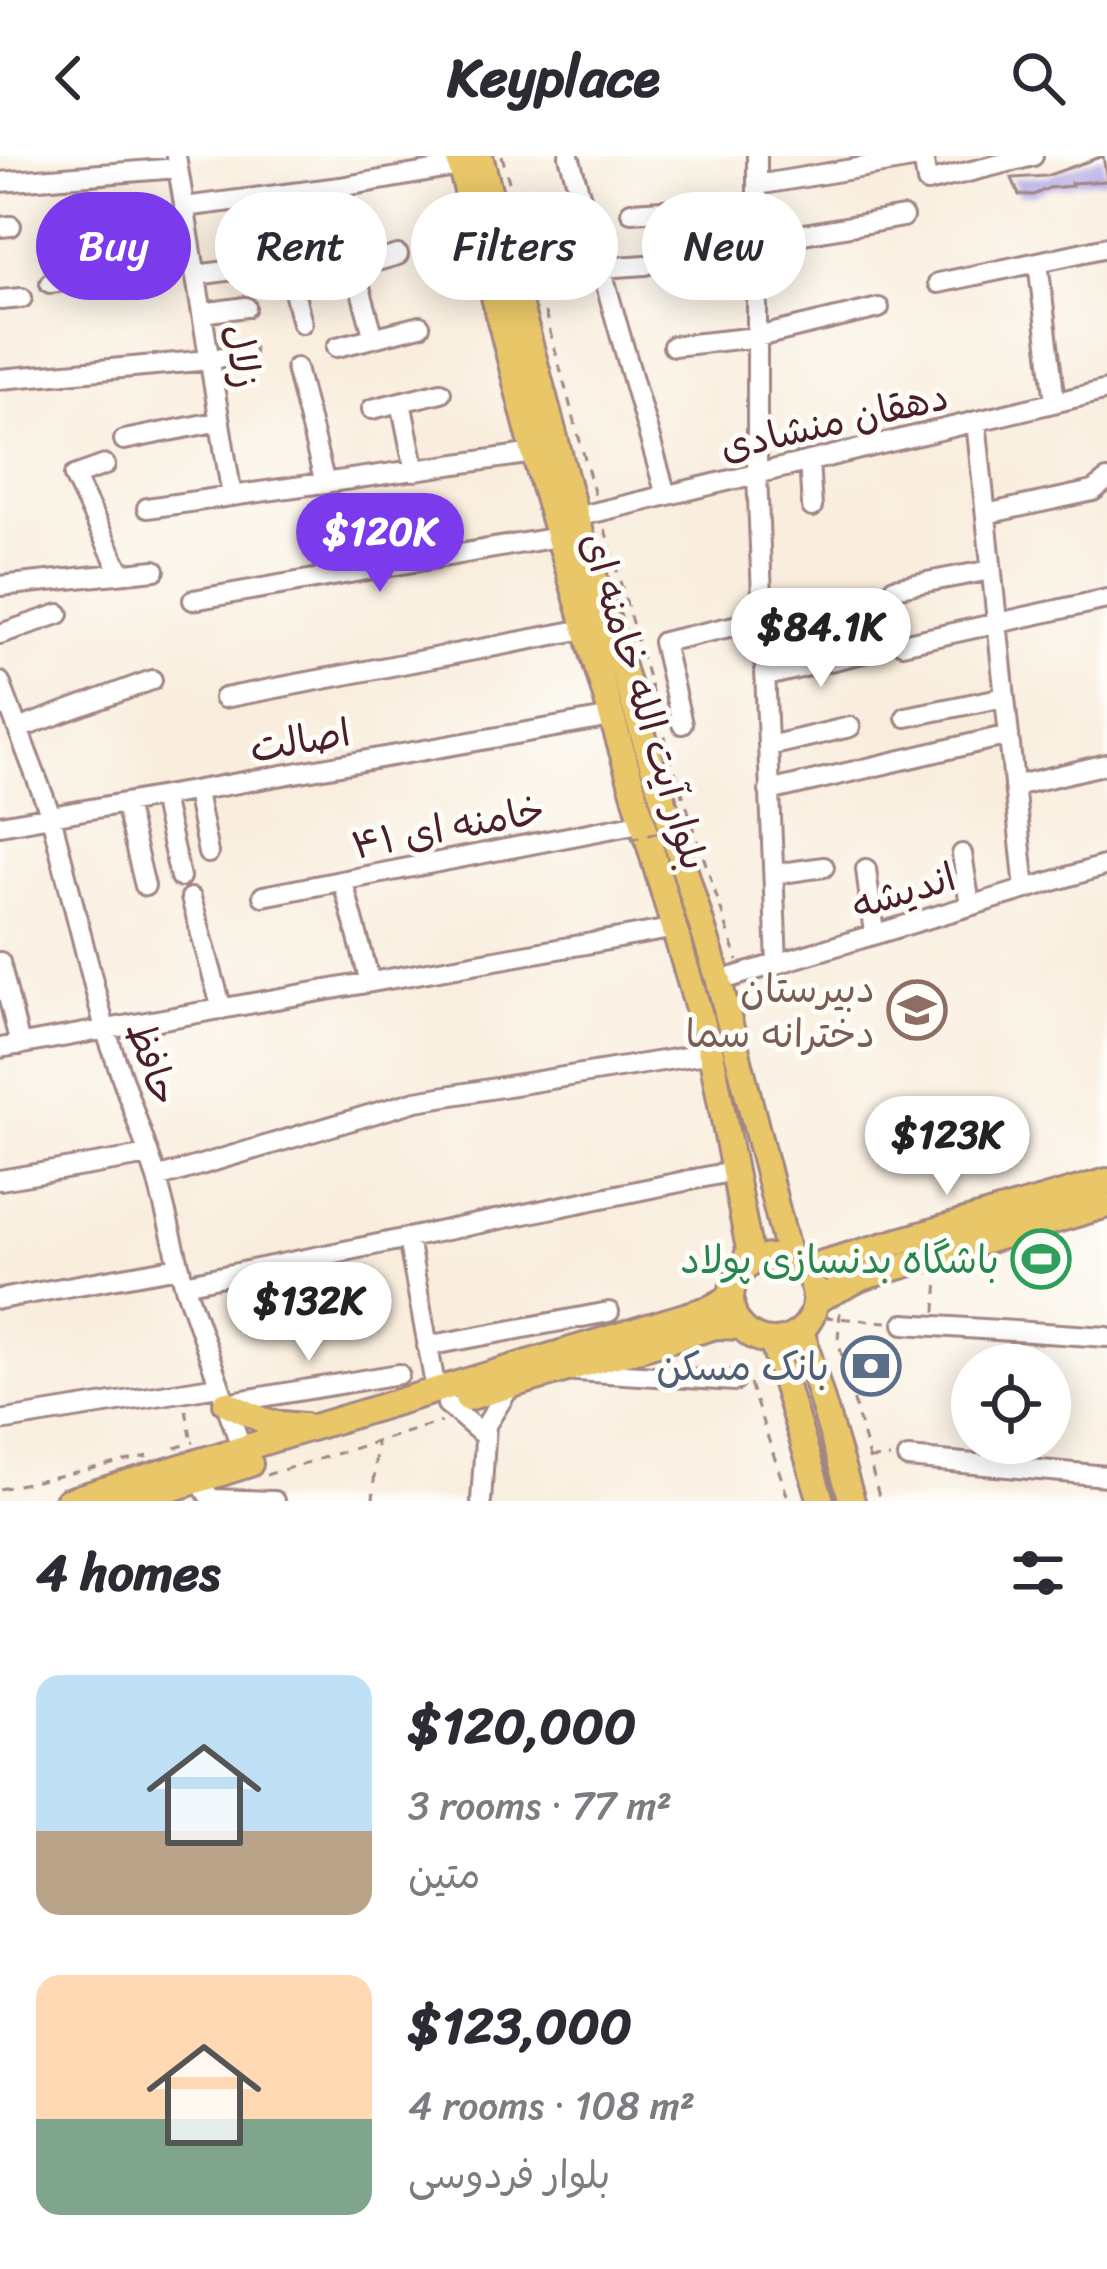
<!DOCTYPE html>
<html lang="en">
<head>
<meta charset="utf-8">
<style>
  :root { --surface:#fff; --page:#f2f2f3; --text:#2b2b33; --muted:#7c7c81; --accent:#7c3aed }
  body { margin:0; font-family:Sriracha,"Playpen Sans Arabic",sans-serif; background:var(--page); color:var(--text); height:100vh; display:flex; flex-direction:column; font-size:45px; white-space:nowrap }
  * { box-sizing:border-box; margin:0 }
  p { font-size:39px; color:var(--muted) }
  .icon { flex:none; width:66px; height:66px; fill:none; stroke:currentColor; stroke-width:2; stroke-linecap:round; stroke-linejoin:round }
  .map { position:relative; height:1345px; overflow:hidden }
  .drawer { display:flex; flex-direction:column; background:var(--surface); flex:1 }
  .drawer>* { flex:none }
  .hud { position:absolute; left:36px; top:36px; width:1035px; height:108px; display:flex; gap:24px }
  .controls { position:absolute; left:951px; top:1188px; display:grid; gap:24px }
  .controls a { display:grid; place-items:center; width:120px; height:120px; border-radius:50%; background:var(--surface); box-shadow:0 6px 30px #0003; font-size:60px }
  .price { position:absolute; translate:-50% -102px; padding:0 27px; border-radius:42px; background:#fff; color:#222; font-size:39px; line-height:78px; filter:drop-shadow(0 3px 6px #0008) }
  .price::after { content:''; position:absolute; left:50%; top:72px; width:36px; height:27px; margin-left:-18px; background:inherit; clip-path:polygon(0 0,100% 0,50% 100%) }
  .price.on { background:var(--accent); color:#fff }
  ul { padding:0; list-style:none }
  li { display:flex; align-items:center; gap:36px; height:300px; padding:0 36px }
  li span { display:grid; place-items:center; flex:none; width:336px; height:240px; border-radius:24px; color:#555 }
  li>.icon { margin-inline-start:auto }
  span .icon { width:144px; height:144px; fill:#fffc; stroke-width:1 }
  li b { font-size:51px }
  h2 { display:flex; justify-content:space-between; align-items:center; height:144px; padding:0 36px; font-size:51px }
  .chip { padding:0 42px; border-radius:54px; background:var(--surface); box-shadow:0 6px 30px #0003; font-size:42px; line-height:108px }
  .chip.on { background:var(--accent); color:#fff }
  header { display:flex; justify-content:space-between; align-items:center; height:156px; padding:0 36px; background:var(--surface); font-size:54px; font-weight:700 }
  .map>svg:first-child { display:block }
  .building { fill:#aca2e3 }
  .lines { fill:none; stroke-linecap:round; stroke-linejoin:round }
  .minor-casing { stroke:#a28684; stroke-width:24 }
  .major-casing { stroke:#a28684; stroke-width:30 }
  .path { stroke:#a28684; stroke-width:3; stroke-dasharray:9 9; stroke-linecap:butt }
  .minor { stroke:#fff; stroke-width:18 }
  .major { stroke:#e9c769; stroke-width:24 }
  .path-bridge { stroke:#a28684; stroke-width:3; stroke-dasharray:9 9; stroke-linecap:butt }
  .labels { text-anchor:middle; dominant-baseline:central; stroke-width:10; stroke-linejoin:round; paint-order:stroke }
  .street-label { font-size:39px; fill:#4a1f2b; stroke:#fdfcf7 }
  .education-label { font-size:39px; fill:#785e54; stroke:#fdfcf7; text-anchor:end }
  .leisure-label { font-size:39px; fill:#27864d; stroke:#fdfcf7; text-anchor:end }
  .service-label { font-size:39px; fill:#4e5e75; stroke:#fdfcf7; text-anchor:end }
</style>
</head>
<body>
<header><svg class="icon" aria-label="back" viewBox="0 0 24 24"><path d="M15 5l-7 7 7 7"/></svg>Keyplace<svg class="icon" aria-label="search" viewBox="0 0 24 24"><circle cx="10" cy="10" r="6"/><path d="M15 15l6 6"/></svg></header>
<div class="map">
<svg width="1107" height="1345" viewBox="0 0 1107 1345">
  <rect width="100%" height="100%" fill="#fdfcf7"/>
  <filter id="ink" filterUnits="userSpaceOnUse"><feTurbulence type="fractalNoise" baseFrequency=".00833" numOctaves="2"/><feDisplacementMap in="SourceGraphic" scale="24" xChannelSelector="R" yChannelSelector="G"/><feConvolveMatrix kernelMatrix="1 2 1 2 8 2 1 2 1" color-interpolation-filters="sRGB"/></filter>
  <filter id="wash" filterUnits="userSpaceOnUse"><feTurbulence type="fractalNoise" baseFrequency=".004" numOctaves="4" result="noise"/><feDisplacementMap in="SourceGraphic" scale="48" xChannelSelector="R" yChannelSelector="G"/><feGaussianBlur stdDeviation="2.7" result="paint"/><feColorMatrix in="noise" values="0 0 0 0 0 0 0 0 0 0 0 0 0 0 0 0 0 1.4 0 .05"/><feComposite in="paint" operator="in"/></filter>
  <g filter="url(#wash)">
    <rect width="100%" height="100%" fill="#f9eede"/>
    <g id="blocks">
      <path class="building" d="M1103 0 1107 25 1071 27 1072 30 1049 32 1033 39H1019L1012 22 1046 20Z"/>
    </g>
  </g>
  <g filter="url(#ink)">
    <use href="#blocks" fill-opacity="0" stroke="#a28684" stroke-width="3"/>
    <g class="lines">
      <g class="minor-casing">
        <path id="minor" d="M176 0 232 340
          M569 0 666 339
          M757 0V318L777 808
          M923 0 927 26 1033 0
          M0 26 178 12
          M757 29 924 1
          M340 31 354 110 374 182
          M270 40 302 167
          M184 51 340 31 461 10
          M631 56 757 48
          M0 71 11 70
          M757 86 903 61
          M601 112 646 109
          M331 118 398 99
          M196 119 234 114
          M50 127 193 104
          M938 127 1038 106
          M0 144 22 142
          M202 157 246 151
          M673 190 757 181 879 152
          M337 191 420 170
          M296 212 325 328
          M0 223 210 204 244 196
          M401 246 415 315
          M1055 246 1038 106 1107 91
          M372 253 441 236
          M976 265 1025 733
          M124 284 220 265
          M809 305 812 351
          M105 309 74 320 121 417
          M147 352 534 297
          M986 358 1093 335 1107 324
          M576 361 1107 234
          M0 430 155 414
          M894 432 991 414
          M193 444 558 381
          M0 478 59 458
          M902 488 1107 443
          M767 520 863 497
          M0 526 51 660 105 873 157 1022 184 1128 246 1305
          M224 542 585 473
          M906 561 1005 541
          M682 568 663 486 862 441
          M18 573 152 524
          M769 590 850 571
          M1014 630 1107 608
          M769 635 1009 579
          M196 636 208 697
          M162 642 180 721
          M125 648 145 730
          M0 669 612 561
          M962 698 970 749
          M866 713 874 778
          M775 718 824 711
          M343 726 370 826
          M263 740 645 666
          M191 742 222 853
          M0 806 20 889
          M719 825 1107 709
          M0 892 676 772
          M157 1022 416 945 711 897
          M0 1024 149 999
          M408 1083 436 1234
          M184 1128 734 1015
          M0 1143 179 1111
          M904 1168 1107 1181
          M427 1190 609 1156
          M576 1215 735 1225
          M226 1247 399 1218
          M447 1248 483 1279
          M0 1265 218 1230
          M908 1302 1107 1320
          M199 1325 211 1343 274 1345
          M481 1345 486 1269 511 1229"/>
      </g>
      <g class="major-casing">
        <path id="major" d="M458 0 534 297 711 897 749 1093 744 1112
          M480 0 576 361 719 825 790 1105
          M731 1143a42 42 0 1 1 84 0a42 42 0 1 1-84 0Z
          M802 1113 1107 1025
          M815 1145 861 1122 1107 1049
          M801 1174 852 1345
          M772 1185 821 1345
          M467 1242 716 1170 742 1171
          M226 1247 269 1267 304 1270
          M67 1345 711 1152 731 1141
          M132 1345 250 1308"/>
      </g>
      <path class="path" d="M502 0 595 340
        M539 127 588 115
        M605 373 674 612 738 805
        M840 1156 838 1184 880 1345
        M936 1156 938 1118
        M824 1161 887 1166
        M750 1228 789 1345
        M186 1254 192 1286
        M175 1292 194 1286
        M870 1303 890 1302
        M266 1319 441 1266
        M0 1333 148 1300
        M373 1345 376 1287"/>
      <use href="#minor" class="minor"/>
      <use href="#major" class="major"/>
      <path class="path-bridge" d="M631 683 686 669"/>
    </g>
  </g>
  <defs>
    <g id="school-ring" transform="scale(3)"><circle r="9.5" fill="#fdfcf7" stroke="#8d6e63" stroke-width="1.5"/><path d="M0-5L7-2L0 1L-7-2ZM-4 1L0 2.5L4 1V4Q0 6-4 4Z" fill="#8d6e63"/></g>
    <g id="stadium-ring" transform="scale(3)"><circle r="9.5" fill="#fdfcf7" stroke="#2e9e5b" stroke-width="1.5"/><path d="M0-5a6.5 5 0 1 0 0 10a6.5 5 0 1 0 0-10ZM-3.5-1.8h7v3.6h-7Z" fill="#2e9e5b"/></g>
    <g id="bank-ring" transform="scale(3)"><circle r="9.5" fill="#fdfcf7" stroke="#5c6f8a" stroke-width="1.5"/><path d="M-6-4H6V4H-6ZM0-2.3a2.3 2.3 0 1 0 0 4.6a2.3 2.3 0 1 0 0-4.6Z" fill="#5c6f8a"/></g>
  </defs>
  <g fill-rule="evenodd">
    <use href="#school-ring" x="917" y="854"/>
    <use href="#stadium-ring" x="1041" y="1103"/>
    <use href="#bank-ring" x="871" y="1210"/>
  </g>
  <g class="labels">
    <g class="street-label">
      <text transform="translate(243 200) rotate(81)">زلال</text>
      <text transform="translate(834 265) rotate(-13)">دهقان منشادی</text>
      <text transform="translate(645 545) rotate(73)">بلوار آیت الله خامنه ای</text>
      <text transform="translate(300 584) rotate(-10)">اصالت</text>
      <text transform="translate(448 671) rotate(-11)">خامنه ای ۴۱</text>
      <text transform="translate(903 735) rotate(-17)">اندیشه</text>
      <text transform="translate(153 907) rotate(71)">حافظ</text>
    </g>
    <g class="education-label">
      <text x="875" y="832">دبیرستان<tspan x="875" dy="45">دخترانه سما</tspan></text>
    </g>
    <g class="leisure-label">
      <text x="999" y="1103">باشگاه بدنسازی پولاد</text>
    </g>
    <g class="service-label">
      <text x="829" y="1210">بانک مسکن</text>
    </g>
  </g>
</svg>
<div class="controls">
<a><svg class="icon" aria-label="locate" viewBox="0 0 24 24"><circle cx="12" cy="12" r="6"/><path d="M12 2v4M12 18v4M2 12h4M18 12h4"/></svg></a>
</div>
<b class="price on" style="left:380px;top:439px">$120K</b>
<b class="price" style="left:821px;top:534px">$84.1K</b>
<b class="price" style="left:947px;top:1042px">$123K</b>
<b class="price" style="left:309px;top:1208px">$132K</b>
<div class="hud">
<a class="chip on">Buy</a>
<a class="chip">Rent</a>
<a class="chip">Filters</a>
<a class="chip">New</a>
</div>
</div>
<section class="drawer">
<h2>4 homes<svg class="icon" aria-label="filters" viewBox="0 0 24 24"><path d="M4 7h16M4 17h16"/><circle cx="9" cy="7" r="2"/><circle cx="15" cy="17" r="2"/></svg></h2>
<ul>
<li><span style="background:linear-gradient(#bfe0f5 65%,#b9a48a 0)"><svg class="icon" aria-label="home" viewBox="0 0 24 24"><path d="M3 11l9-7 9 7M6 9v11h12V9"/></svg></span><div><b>$120,000</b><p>3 rooms · 77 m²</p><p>متین</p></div></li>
<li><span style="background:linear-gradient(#ffd9b3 60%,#7fa58c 0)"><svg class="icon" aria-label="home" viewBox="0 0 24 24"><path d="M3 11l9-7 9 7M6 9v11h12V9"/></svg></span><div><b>$123,000</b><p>4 rooms · 108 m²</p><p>بلوار فردوسی</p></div></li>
</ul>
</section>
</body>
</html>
